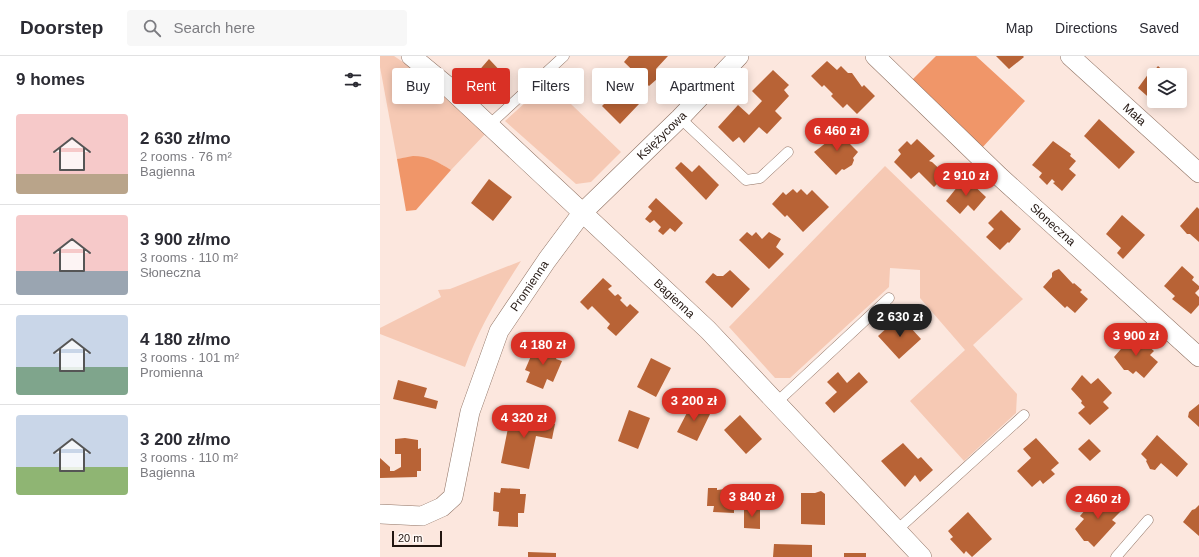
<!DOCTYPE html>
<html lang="en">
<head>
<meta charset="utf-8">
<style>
  :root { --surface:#fff; --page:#f7f7f7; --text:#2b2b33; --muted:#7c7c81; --line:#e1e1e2; --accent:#d93025 }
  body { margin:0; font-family:Helvetica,sans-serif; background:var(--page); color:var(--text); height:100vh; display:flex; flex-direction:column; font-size:15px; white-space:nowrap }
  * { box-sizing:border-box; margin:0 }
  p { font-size:13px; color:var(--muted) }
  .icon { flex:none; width:22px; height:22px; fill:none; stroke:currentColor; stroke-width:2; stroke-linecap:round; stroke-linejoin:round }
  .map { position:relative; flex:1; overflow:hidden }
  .side { display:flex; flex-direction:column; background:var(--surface); width:380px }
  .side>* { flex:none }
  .top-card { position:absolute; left:12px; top:12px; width:380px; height:36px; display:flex; gap:8px }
  .tools { position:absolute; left:767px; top:12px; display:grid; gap:8px }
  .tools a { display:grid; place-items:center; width:40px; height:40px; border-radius:4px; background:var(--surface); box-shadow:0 2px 10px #0003; font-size:20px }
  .scale { position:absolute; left:12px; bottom:10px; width:50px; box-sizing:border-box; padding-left:4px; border:2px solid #221611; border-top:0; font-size:11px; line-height:14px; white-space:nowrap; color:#221611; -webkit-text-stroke:3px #fff8f5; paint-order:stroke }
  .price { position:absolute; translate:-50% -34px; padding:0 9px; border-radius:14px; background:var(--accent); color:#fff; font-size:13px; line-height:26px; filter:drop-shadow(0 1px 2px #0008) }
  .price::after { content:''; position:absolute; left:50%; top:24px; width:12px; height:9px; margin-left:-6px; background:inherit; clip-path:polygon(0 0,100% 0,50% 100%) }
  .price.on { background:#222; color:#fff }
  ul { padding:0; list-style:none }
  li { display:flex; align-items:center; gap:12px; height:100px; padding:0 16px }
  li+li { border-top:1px solid var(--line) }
  li span { display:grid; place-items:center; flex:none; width:112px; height:80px; border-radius:4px; color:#555 }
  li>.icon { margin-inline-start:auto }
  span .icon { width:48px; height:48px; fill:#fffc; stroke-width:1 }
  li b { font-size:17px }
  h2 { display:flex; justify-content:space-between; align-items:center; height:48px; padding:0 16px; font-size:17px }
  .pill { padding:0 14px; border-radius:4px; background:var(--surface); box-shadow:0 2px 10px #0003; font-size:14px; line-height:36px }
  .pill.on { background:var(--accent); color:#fff }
  header { display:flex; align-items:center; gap:24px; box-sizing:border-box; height:56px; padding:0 20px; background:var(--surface); border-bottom:1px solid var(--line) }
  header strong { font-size:19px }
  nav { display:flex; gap:22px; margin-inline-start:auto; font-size:14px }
  .search { width:280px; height:36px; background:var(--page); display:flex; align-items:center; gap:10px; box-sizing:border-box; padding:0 14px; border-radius:4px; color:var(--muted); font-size:15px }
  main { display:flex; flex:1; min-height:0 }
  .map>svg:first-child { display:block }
  .green { fill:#f6c9b4 }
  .forest { fill:#f09669 }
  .building { fill:#b86336 }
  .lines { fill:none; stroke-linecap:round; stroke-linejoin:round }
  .lane-casing { stroke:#907364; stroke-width:11 }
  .street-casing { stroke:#907364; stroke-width:20 }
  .lane { stroke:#fff; stroke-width:10 }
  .street { stroke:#fff; stroke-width:19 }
  .labels { text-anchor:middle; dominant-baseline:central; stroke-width:3.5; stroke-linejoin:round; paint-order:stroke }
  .street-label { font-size:12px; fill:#221611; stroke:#fff8f5 }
</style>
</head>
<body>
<header>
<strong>Doorstep</strong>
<div class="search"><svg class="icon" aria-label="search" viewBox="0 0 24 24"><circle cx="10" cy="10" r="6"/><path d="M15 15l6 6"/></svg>Search here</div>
<nav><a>Map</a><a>Directions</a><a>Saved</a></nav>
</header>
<main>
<section class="side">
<h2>9 homes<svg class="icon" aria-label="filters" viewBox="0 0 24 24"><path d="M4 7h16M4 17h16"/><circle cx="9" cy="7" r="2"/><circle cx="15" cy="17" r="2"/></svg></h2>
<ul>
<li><span style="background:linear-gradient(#f6c9c9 75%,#b9a48a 0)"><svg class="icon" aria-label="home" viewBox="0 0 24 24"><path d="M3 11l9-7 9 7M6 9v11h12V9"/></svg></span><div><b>2 630 zł/mo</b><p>2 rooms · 76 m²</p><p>Bagienna</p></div></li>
<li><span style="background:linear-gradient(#f6c9c9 70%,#9aa5b1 0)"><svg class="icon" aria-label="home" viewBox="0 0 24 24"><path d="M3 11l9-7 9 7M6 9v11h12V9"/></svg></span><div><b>3 900 zł/mo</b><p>3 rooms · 110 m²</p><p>Słoneczna</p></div></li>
<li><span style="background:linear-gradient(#c9d6e8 65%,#7fa58c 0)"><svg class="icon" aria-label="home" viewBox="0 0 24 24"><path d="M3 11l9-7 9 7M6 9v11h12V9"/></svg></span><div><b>4 180 zł/mo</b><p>3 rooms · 101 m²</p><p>Promienna</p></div></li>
<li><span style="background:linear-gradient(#c9d6e8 65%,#8fb573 0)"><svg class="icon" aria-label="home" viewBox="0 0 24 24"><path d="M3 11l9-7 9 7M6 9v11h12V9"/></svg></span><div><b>3 200 zł/mo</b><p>3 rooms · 110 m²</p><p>Bagienna</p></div></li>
</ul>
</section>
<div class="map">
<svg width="819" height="501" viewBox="0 0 819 501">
  <rect width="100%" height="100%" fill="#fce7de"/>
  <path class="green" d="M0 0H14L35 14 106 77 71 114C52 102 39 99 17 103L0 11Z
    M168 26 241 96 211 126 196 128 125 65Z
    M505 110 643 243 593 289 637 338 636 357 584 405 530 345 585 294 540 242V214L510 212 509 231 410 322H395L349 271Z
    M141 205C119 239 99 272 85 311L0 278V272L61 241 58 234 70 233Z"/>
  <path class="forest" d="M556 0H596L645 45 601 93 531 25Z
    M33 100C48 100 58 106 71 114L36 154 26 155 17 103Z"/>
  <path class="building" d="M249 0H288L276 13 277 23 269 30 244 6Z
    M616 0H643L644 1 629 13Z
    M109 3 124 19 117 25 119 27 112 34 101 25 96 18Z
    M447 5 457 14 461 10 468 17H472L482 31 484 29 495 40 477 58 467 48 463 52 451 40 453 38 444 29 442 31 431 20Z
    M778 10 788 19H774V46L758 32 769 17H772Z
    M393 14 409 29 404 34 409 40 395 55 402 62 387 78 379 71 364 87 359 81 353 86 338 71 358 49 369 59 382 45 372 35Z
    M241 31 259 48 240 68 222 50Z
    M776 45H790L784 52Z
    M719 63 755 96 739 113 704 80Z
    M452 70 478 96 473 102 474 104 472 109 464 114 462 113 456 119 434 96 451 83 445 77Z
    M537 83 555 100 549 105 552 106 566 119 554 131 539 116 531 123 514 106 521 98 518 94 527 85 531 89Z
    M673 85 691 98 690 100 696 105 689 113 696 119 682 135 673 127 675 126 672 123 667 129 659 121 662 117 652 109Z
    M301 106 312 116 319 109 339 129 326 144 295 112Z
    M109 123 132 141 113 165 91 147Z
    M587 123 606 141 594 155 588 149 580 158 566 145 578 130 579 131Z
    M413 133 417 137 421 133 427 139 432 134 449 151 423 176 407 159 405 161 392 148 403 136 406 139Z
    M276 142 303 167 295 176 290 172 283 179 278 175 281 171 274 164 270 167 265 163 272 155 268 151Z
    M817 151 819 153V186L810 178H807L800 170Z
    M621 154 641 173 629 187 628 186 620 194 606 181 614 173 608 167Z
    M742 159 765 179 743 203 737 197 741 192 726 178Z
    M367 176 372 180 376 176 382 183 389 176 401 183 396 191 404 198 389 213 359 184Z
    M802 210 814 221 812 224 819 230V233L815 237 819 241V249L811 258 792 243 795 240 784 230Z
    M679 213 693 228 694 227 702 234 700 236 708 243 695 257 687 250 685 252 663 231 672 221V217L674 215Z
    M350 214 370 233 352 252 325 226 333 217 337 220H343Z
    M223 222 232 230 228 233 235 240 238 238 242 242 240 244 247 251 250 248 259 256 236 280 227 272 230 268 212 250 208 254 200 246Z
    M520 260 541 283 519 303 498 280Z
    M754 278 774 295 770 299 778 306 764 322 756 315 753 318 748 314H744L734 301Z
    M161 287 169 291H175L180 295 176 303 182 305 173 326 167 323 163 333 146 326 150 316 145 314 154 293 157 295Z
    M271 302 291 312 276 341 257 331Z
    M458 316 467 327 479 316 488 326 454 357 445 347 457 336 447 326Z
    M702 319 711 328 718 322 732 337 723 346 729 352 710 369 698 357 705 351 701 347 702 345 691 333Z
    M18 324 47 332 44 341 58 345 56 353 13 343Z
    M312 347 331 356 317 385 297 376Z
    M819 348V371L808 361 809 356Z
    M249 354 270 362 258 393 238 385Z
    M131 357 159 362V365L175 368 172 383 156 380 149 413 121 407Z
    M360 359 382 383 366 398 344 374Z
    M777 379 808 408 797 421 781 407 775 414 770 413 766 405 767 404 761 398Z
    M25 382 38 384V393L41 392V415H37V421L0 422V402L10 411V415H14L21 411V398H15V383Z
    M656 382 679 407 671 414 675 418 663 428 660 424 652 431 637 415 651 402 643 393Z
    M709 383 721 395 710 405 698 393Z
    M523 387 538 403 541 401 553 414 540 426 535 419 525 431 501 405Z
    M121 432 140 433V438H146L144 457H138V471L118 470 119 456 113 455 114 436 120 437Z
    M328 432H337V434L354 432V457L333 456 334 450H327Z
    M441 435 445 438V469L421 468V437H435Z
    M727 438 743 453 732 464 736 467 714 491 708 485H704L695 473 704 463 700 460 712 446 716 450Z
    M819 449V480L803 466 812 454 815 453Z
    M364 452 380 453V473L364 472Z
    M588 456 612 483 592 501 586 495 584 498 570 483 573 481 568 475Z
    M394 488 432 489V501H393Z
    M148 496 176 497V501H148Z
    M464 497H486V501H464Z"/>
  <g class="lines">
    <g class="lane-casing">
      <path id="lane" d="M300 62 366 124 380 122 408 96
        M109 69 184 0
        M397 346 509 242
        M517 474 644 359
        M736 501 768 464"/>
    </g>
    <g class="street-casing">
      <g id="street">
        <path id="s1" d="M31 0 65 28 328 274 542 501"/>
        <path id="s2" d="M495 0 619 120 819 301"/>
        <path id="s3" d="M690 0 819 117"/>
        <path id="s4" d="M0 458 42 460 62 451 73 441 90 356 119 275 167 204 202 157 300 62 359 0"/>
      </g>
    </g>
    <use href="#lane" class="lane"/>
    <use href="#street" class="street"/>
  </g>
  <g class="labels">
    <g class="street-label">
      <text stroke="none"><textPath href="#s3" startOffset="87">Mała</textPath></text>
      <text stroke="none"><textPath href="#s4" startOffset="507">Księżycowa</textPath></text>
      <text stroke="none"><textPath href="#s2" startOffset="245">Słoneczna</textPath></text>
      <text stroke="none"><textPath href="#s4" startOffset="306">Promienna</textPath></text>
      <text stroke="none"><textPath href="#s1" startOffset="358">Bagienna</textPath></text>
    </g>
  </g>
</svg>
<div class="tools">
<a><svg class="icon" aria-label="layers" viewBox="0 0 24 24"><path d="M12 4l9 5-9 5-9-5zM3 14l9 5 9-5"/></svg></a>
</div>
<div class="scale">20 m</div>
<b class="price" style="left:457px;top:96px">6 460 zł</b>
<b class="price" style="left:586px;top:141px">2 910 zł</b>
<b class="price on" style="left:520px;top:282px">2 630 zł</b>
<b class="price" style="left:756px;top:301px">3 900 zł</b>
<b class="price" style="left:163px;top:310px">4 180 zł</b>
<b class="price" style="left:314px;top:366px">3 200 zł</b>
<b class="price" style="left:144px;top:383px">4 320 zł</b>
<b class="price" style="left:372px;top:462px">3 840 zł</b>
<b class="price" style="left:718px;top:464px">2 460 zł</b>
<div class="top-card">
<a class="pill">Buy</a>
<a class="pill on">Rent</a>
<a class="pill">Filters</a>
<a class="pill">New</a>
<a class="pill">Apartment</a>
</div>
</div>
</main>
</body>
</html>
